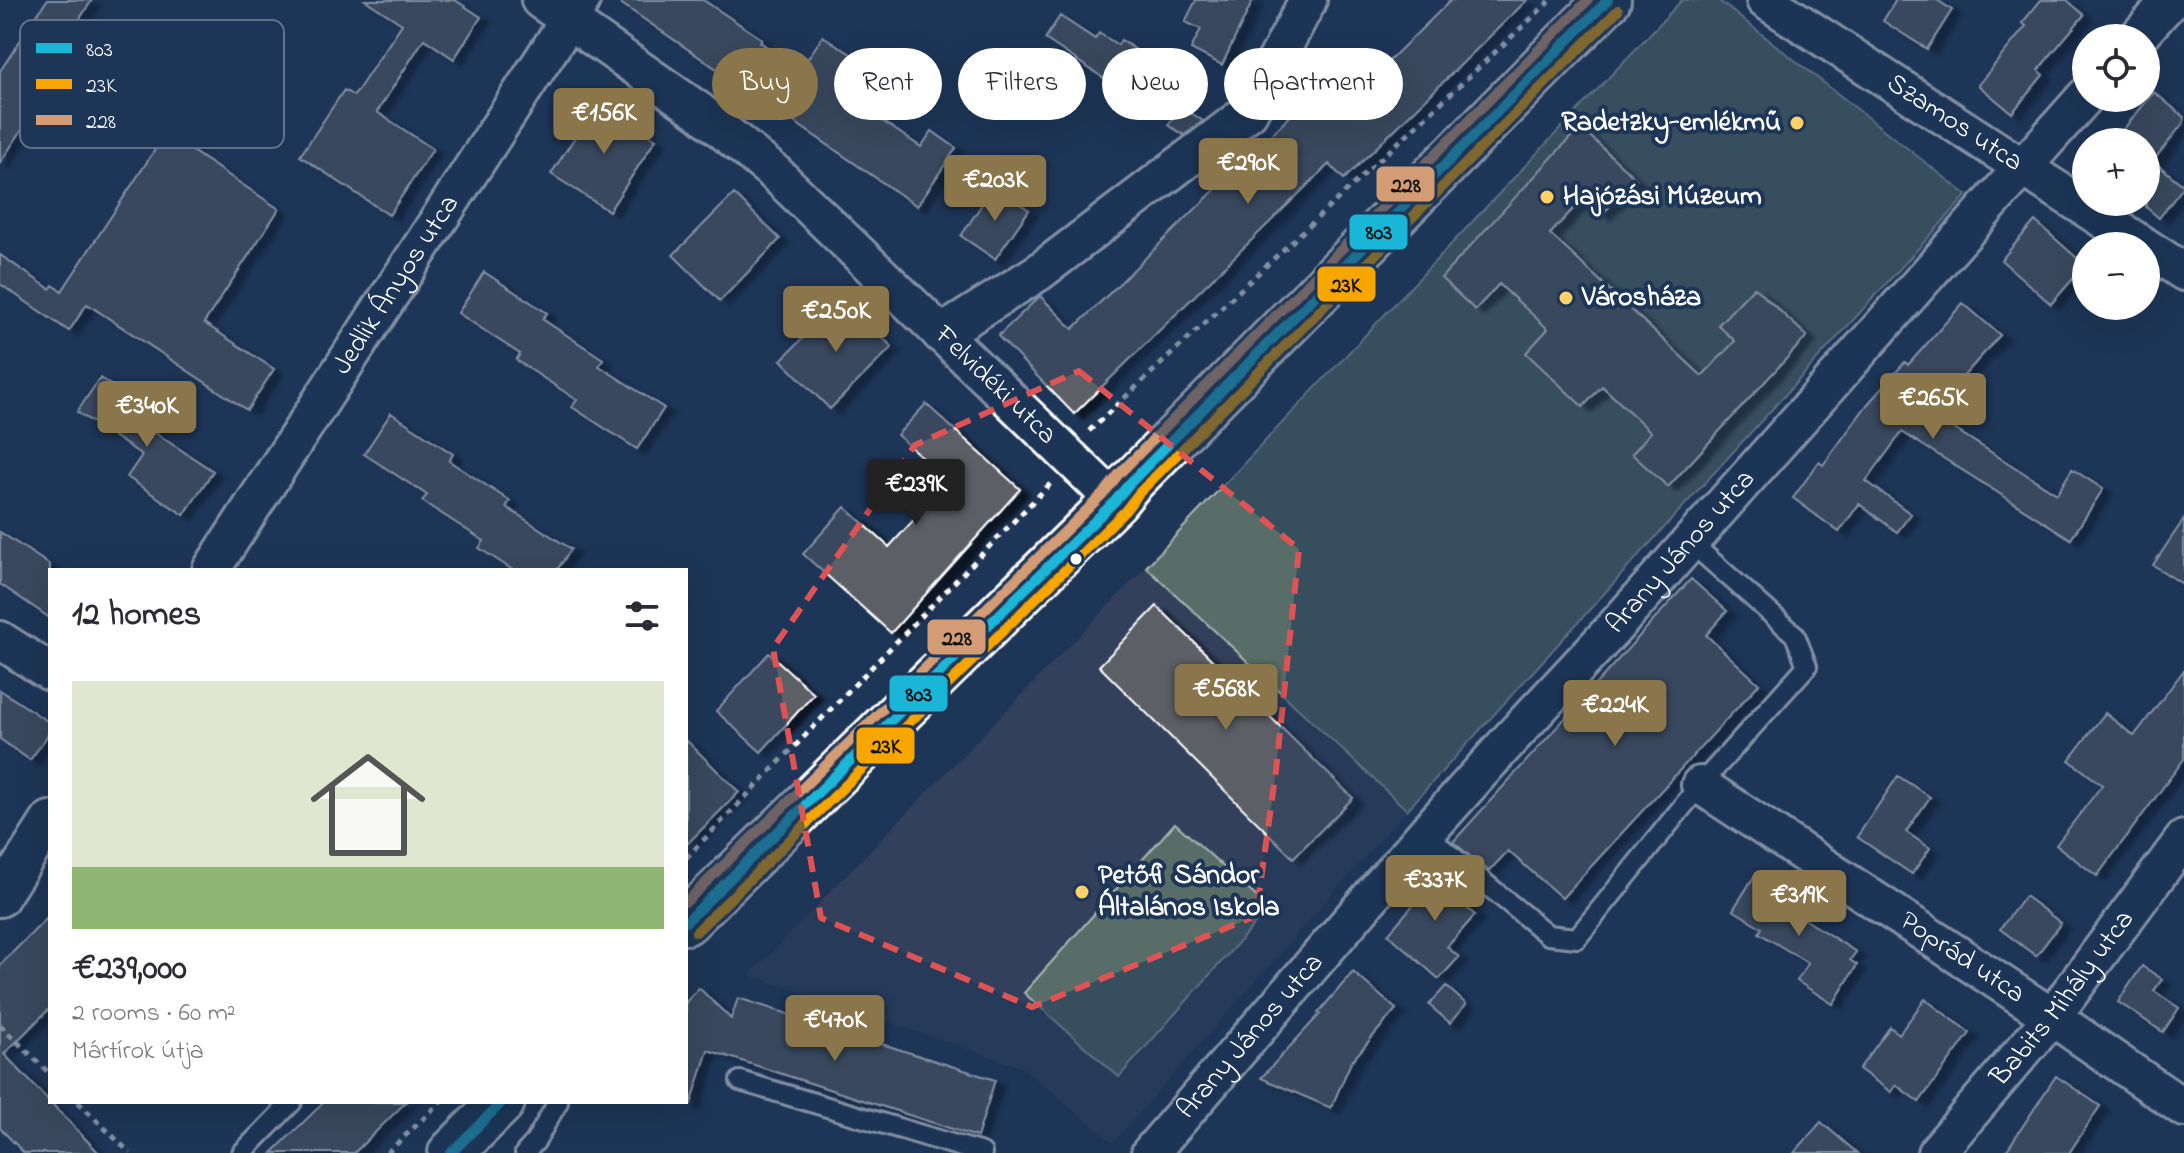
<!DOCTYPE html>
<html lang="en">
<head>
<meta charset="utf-8">
<style>
  :root { --surface:#fff; --page:#f7f7f7; --text:#2b2b33; --muted:#7c7c81; --line:#e1e1e2; --accent:#8a764a }
  body { margin:0; font-family:"Indie Flower",sans-serif; background:var(--page); color:var(--text); height:100vh; display:flex; flex-direction:column; font-size:30px; white-space:nowrap }
  * { box-sizing:border-box; margin:0 }
  p { font-size:26px; color:var(--muted) }
  .icon { flex:none; width:44px; height:44px; fill:none; stroke:currentColor; stroke-width:2; stroke-linecap:round; stroke-linejoin:round }
  .map { position:relative; flex:1; overflow:hidden }
  .side { position:absolute; left:48px; top:568px; width:640px; height:536px; display:flex; flex-direction:column; background:var(--surface); border-radius:0px; box-shadow:0 8px 32px #0002 }
  .side>* { flex:none }
  .hud { position:absolute; left:712px; top:48px; width:760px; height:72px; display:flex; gap:16px }
  .controls { position:absolute; left:2072px; top:24px; display:grid; gap:16px }
  .controls a { display:grid; place-items:center; width:88px; height:88px; border-radius:50%; background:var(--surface); box-shadow:0 8px 32px #0002; font-size:40px }
  .price { position:absolute; translate:-50% -68px; padding:0 18px; border-radius:8px; background:var(--accent); color:#fff; font-size:26px; line-height:52px; filter:drop-shadow(0 2px 4px #0008) }
  .price::after { content:''; position:absolute; left:50%; top:48px; width:24px; height:18px; margin-left:-12px; background:inherit; clip-path:polygon(0 0,100% 0,50% 100%) }
  .price.on { background:#222; color:#fff }
  ul { padding:0; list-style:none }
  li { display:grid; align-content:center; gap:16px; height:424px; padding:0 24px }
  li+li { border-top:2px solid var(--line) }
  li span { display:grid; place-items:center; height:248px; border-radius:0px; color:#555 }
  li>.icon { margin-inline-start:auto }
  span .icon { width:144px; height:144px; fill:#fffc; stroke-width:1 }
  li b { font-size:34px }
  h2 { display:flex; justify-content:space-between; align-items:center; height:96px; padding:0 24px; font-size:34px }
  .chip { padding:0 28px; border-radius:36px; background:var(--surface); box-shadow:0 8px 32px #0002; font-size:28px; line-height:72px }
  .chip.on { background:var(--accent); color:#fff }
  .map>svg:first-child { display:block }
  .built { fill:#30415c }
  .green { fill:#586d68; stroke:#acb6b4; stroke-width:2 }
  .building { fill:#5c5e66; stroke:#fff; stroke-width:2; filter:url(#shadow) }
  .lines { fill:none; stroke-linecap:round; stroke-linejoin:round }
  .lane-casing { stroke:#fff; stroke-width:24 }
  .street-casing { stroke:#fff; stroke-width:42 }
  .primary-casing { stroke:#fff; stroke-width:50 }
  .path { stroke:#fff; stroke-width:5; stroke-dasharray:6 6; stroke-linecap:butt }
  .lane { stroke:#1d3557; stroke-width:18 }
  .street { stroke:#1d3557; stroke-width:36 }
  .primary { stroke:#1d3557; stroke-width:44 }
  .bus-1-casing { stroke:#1d3557; stroke-width:16 }
  .bus-2-casing { stroke:#1d3557; stroke-width:16 }
  .bus-3-casing { stroke:#1d3557; stroke-width:16 }
  .bus-1 { stroke:#1ab6d8; stroke-width:10 }
  .bus-2 { stroke:#f7a600; stroke-width:10 }
  .bus-3 { stroke:#d39c74; stroke-width:10 }
  .marked { fill:none; stroke:#de5353; stroke-width:6; stroke-dasharray:16 10; stroke-linejoin:round }
  .poi-dot { fill:#ffd166; stroke:#1d3557; stroke-width:3 }
  .bus-dot { fill:#fff; stroke:#1d3557; stroke-width:3 }
  .labels { text-anchor:middle; dominant-baseline:central; stroke-width:8; stroke-linejoin:round; paint-order:stroke }
  .poi-label { font-size:28px; font-weight:bold; fill:#fff; stroke:#1d3557; text-anchor:start }
  .street-label { font-size:28px; fill:#fff; stroke:#1d3557 }
  .key { fill:#1d3557; stroke:#617289; stroke-width:2 }
  .key-label { font-size:22px; fill:#fff }
  .line-badge { stroke:#1d3557; stroke-width:3 }
  .pale-badge-label { font-size:22px; text-anchor:middle; font-weight:bold; fill:#111 }
</style>
</head>
<body>
<div class="map">
<svg width="2184" height="1153" viewBox="0 0 2184 1153">
  <defs>
    <filter id="shadow"><feDropShadow dx="9" dy="5" stdDeviation="2" flood-color="#0009"/></filter>
  </defs>
  <rect width="100%" height="100%" fill="#1d3557"/>
  <filter id="ink" filterUnits="userSpaceOnUse"><feTurbulence type="fractalNoise" baseFrequency=".0125" numOctaves="2"/><feDisplacementMap in="SourceGraphic" scale="16" xChannelSelector="R" yChannelSelector="G"/><feConvolveMatrix kernelMatrix="1 2 1 2 8 2 1 2 1" color-interpolation-filters="sRGB"/></filter>
  <g filter="url(#ink)">
    <path class="built" d="M1146 567 1407 810 1113 1143 1023 1068 749 975Z"/>
    <path class="green" d="M1682 0H1718L1967 195 1407 810 1146 567Z
      M1175 823 1269 908 1119 1077 1024 993Z"/>
    <path class="building" d="M47 0H92L59 50 70 57 0 163V71Z
      M365 0H455L481 17 454 59 424 39 377 112 433 149 389 215 300 156 344 90 354 96 402 24Z
      M616 0H703L762 39 760 42 800 70 823 36 863 62 842 94 921 147 932 131 956 148 917 206Z
      M1196 0H1253L1222 65 1191 49 1201 29 1185 22Z
      M1451 0H1527L1344 179 1329 164 1074 414 998 336 1040 296 1073 329 1325 82 1346 103Z
      M1896 0H1937L1952 10 1927 49 1883 21Z
      M2041 0H2067L2084 15 2038 70 2043 75 2012 113 1978 85 2026 26 2022 23Z
      M1060 16 1095 39 1099 33 1118 45 1121 40 1161 67 1138 101 1045 39Z
      M136 81 204 127 189 149 279 209 204 323 274 369 247 410 87 304 69 331 0 284V255L50 289 53 285 62 291 164 136 120 106Z
      M2154 92 2184 117V122L2153 161 2184 186 2159 218 2146 207V142H2113Z
      M598 102 656 139 609 211 551 174Z
      M1181 106 1203 121 1184 135 1168 125Z
      M1580 127 1636 179 1601 215 1583 198 1550 234 1702 376 1735 341 1718 325 1754 287 1807 336 1668 487 1632 454 1651 432 1602 386 1583 407 1526 353 1548 329 1499 284 1475 310 1441 278Z
      M994 186 1029 210 995 259 961 236Z
      M734 194 780 239 720 301 673 255Z
      M2035 221 2085 265 2051 304 2001 260Z
      M484 272 547 313 542 319 603 359 599 366 664 408 637 449 572 407 577 400 516 360 520 354 458 313Z
      M843 298 892 347 830 409 781 360Z
      M1963 303 2000 335 1945 397 1958 408 1945 423 2057 494 2072 469 2103 489 2071 539 1902 432 1866 481 1911 514 1897 532 1859 504 1839 532 1793 498 1819 462 1823 465 1867 405 1905 362 1908 365Z
      M100 378 140 404 131 417 213 471 184 515 127 477 142 455 77 412Z
      M926 404 1020 489 891 633 803 554 845 507 889 547 949 481 897 435Z
      M391 413 453 454 449 461 510 501 506 507 571 549 557 570H513L479 548 484 541 422 501 427 495 364 454Z
      M2184 519V585L2153 565Z
      M0 532 50 565V618L0 584Z
      M1691 579 1727 611 1706 635 1759 684 1562 898 1508 851 1489 871 1453 842Z
      M1157 606 1353 798 1293 858 1099 666Z
      M769 653 814 694 761 752 716 711Z
      M2184 670V759L2097 876 2056 845 2102 785 2069 760 2105 713 2134 736Z
      M0 690 50 723V732L30 760 0 739Z
      M686 740 739 792 686 845Z
      M1898 776 1930 797 1906 832 1930 848 1912 874 1857 837Z
      M1446 867 1472 888 1460 902 1475 915 1447 947 1459 957 1439 979 1388 934Z
      M1755 875 1801 904 1795 913 1856 952 1850 960 1857 965 1833 1004 1797 981 1808 963 1759 933 1762 928 1733 910Z
      M2025 896 2061 923 2036 956 2000 929Z
      M50 915V1008L4 1054 99 1153H24L0 1128V965Z
      M2142 966 2162 979 2154 991 2179 1008 2163 1032 2118 1002Z
      M1353 972 1396 1009 1351 1062 1331 1108 1261 1078 1320 1014 1318 1013Z
      M1446 986 1466 1004 1450 1023 1429 1005Z
      M699 988 731 1019 738 998 995 1080 977 1137 708 1050 691 1104H686V1002Z
      M1925 999 1970 1033 1919 1102 1896 1085 1891 1092 1859 1069 1890 1027 1899 1034Z
      M2056 1076 2100 1106 2069 1153H2005Z
      M324 1102H406L354 1153H272Z
      M1821 1122 1857 1153H1794Z"/>
    <g class="lines">
      <g class="lane-casing">
        <path id="lane" d="M1425 834 1548 935 1577 938 1700 785 1807 666 1795 635 1689 541
          M740 1081 982 1153
          M242 1153 292 1102
          M525 1153 535 1142 558 1102"/>
      </g>
      <g class="street-casing">
        <g id="street">
          <path id="s1" d="M540 0 699 111 775 173 1115 501"/>
          <path id="s2" d="M1765 0 2144 246"/>
          <path d="M2137 38 2171 0"/>
          <path d="M2146 247 2184 272"/>
          <path d="M941 334 1039 272 1249 112 1308 0"/>
          <path id="s3" d="M211 570 581 1"/>
          <path d="M0 640 50 672"/>
          <path id="s4" d="M1700 785 2052 1017 2184 1108"/>
          <path d="M0 898 50 820"/>
          <path id="s5" d="M1150 1153 1425 834 1512 737 1611 631 2086 96"/>
          <path id="s6" d="M1936 1153 2052 1017 2184 839"/>
        </g>
      </g>
      <g class="primary-casing">
        <path id="primary" d="M686 922 1115 501 1129 484 1608 0
          M451 1153 502 1102"/>
      </g>
      <path class="path" d="M1089 431 1551 0
        M686 858 1051 483
        M0 1025 50 1074
        M78 1102 130 1153
        M387 1153 441 1102"/>
      <use href="#lane" class="lane"/>
      <use href="#street" class="street"/>
      <use href="#primary" class="primary"/>
      <g class="bus-1-casing">
        <path id="bus-1" d="M686 922 1115 501 1129 484 1608 0
          M451 1153 502 1102"/>
      </g>
      <g class="bus-2-casing">
        <path id="bus-2" d="M696 932 1125 511 1139 493 1618 10"/>
      </g>
      <g class="bus-3-casing">
        <path id="bus-3" d="M686 902 1105 492 1119 474 1588 0"/>
      </g>
      <use href="#bus-1" class="bus-1"/>
      <use href="#bus-2" class="bus-2"/>
      <use href="#bus-3" class="bus-3"/>
    </g>
  </g>
  <path d="M0 0H2184V1153H0ZM1079 371 1299 549 1276 770 1256 916 1032 1007 821 918 773 648 915 445Z" fill="#1d3557" fill-opacity=".55" fill-rule="evenodd"/>
  <path class="marked" d="M1079 371 1299 549 1276 770 1256 916 1032 1007 821 918 773 648 915 445Z"/>
  <g class="poi-dot">
    <circle cx="1797" cy="123" r="8"/>
    <circle cx="1547" cy="197" r="8"/>
    <circle cx="1566" cy="298" r="8"/>
    <circle cx="1082" cy="892" r="8"/>
  </g>
  <circle class="bus-dot" cx="1076" cy="559" r="7"/>
  <g class="labels">
    <g class="poi-label">
      <text x="1781" y="123" text-anchor="end">Radetzky-emlékmű</text>
      <text x="1563" y="197">Hajózási Múzeum</text>
      <text x="1582" y="298">Városháza</text>
      <text x="1098" y="876">Petőfi Sándor<tspan x="1098" dy="32">Általános Iskola</tspan></text>
    </g>
    <g class="street-label">
      <text stroke="none"><textPath href="#s2" startOffset="226">Szamos utca</textPath></text>
      <text stroke="none"><textPath href="#s3" startOffset="340">Jedlik Ányos utca</textPath></text>
      <text stroke="none"><textPath href="#s1" startOffset="598">Felvidéki utca</textPath></text>
      <text stroke="none"><textPath href="#s5" startOffset="802">Arany János utca</textPath></text>
      <text stroke="none"><textPath href="#s4" startOffset="314">Poprád utca</textPath></text>
      <text stroke="none"><textPath href="#s6" startOffset="200">Babits Mihály utca</textPath></text>
      <text stroke="none"><textPath href="#s5" startOffset="154">Arany János utca</textPath></text>
    </g>
  </g>
  <rect x="20" y="20" width="264" height="128" rx="12" class="key"/>
  <rect x="36" y="43" width="36" height="10" fill="#1ab6d8"/>
  <rect x="36" y="79" width="36" height="10" fill="#f7a600"/>
  <rect x="36" y="115" width="36" height="10" fill="#d39c74"/>
  <g class="key-label">
    <text x="86" y="56">803</text>
    <text x="86" y="92">23K</text>
    <text x="86" y="128">228</text>
  </g>
  <g class="line-badge">
    <rect x="1375" y="165" width="61" height="38" rx="8" fill="#d39c74"/>
    <rect x="1348" y="213" width="61" height="38" rx="8" fill="#1ab6d8"/>
    <rect x="1316" y="265" width="61" height="38" rx="8" fill="#f7a600"/>
    <rect x="926" y="618" width="61" height="38" rx="8" fill="#d39c74"/>
    <rect x="888" y="674" width="61" height="39" rx="8" fill="#1ab6d8"/>
    <rect x="855" y="726" width="61" height="39" rx="8" fill="#f7a600"/>
  </g>
  <g class="pale-badge-label">
    <text x="1406" y="192">228</text>
    <text x="1379" y="239">803</text>
    <text x="1346" y="292">23K</text>
    <text x="957" y="645">228</text>
    <text x="919" y="701">803</text>
    <text x="886" y="753">23K</text>
  </g>
</svg>
<div class="controls">
<a><svg class="icon" aria-label="locate" viewBox="0 0 24 24"><circle cx="12" cy="12" r="6"/><path d="M12 2v4M12 18v4M2 12h4M18 12h4"/></svg></a>
<a>+</a>
<a>−</a>
</div>
<b class="price" style="left:604px;top:156px">€156K</b>
<b class="price" style="left:1248px;top:206px">€290K</b>
<b class="price" style="left:995px;top:223px">€203K</b>
<b class="price" style="left:836px;top:354px">€250K</b>
<b class="price" style="left:1933px;top:441px">€265K</b>
<b class="price" style="left:147px;top:449px">€340K</b>
<b class="price on" style="left:916px;top:527px">€239K</b>
<b class="price" style="left:1226px;top:732px">€568K</b>
<b class="price" style="left:1615px;top:748px">€224K</b>
<b class="price" style="left:1435px;top:923px">€337K</b>
<b class="price" style="left:1799px;top:938px">€319K</b>
<b class="price" style="left:835px;top:1063px">€470K</b>
<div class="hud">
<a class="chip on">Buy</a>
<a class="chip">Rent</a>
<a class="chip">Filters</a>
<a class="chip">New</a>
<a class="chip">Apartment</a>
</div>
<section class="side">
<h2>12 homes<svg class="icon" aria-label="filters" viewBox="0 0 24 24"><path d="M4 7h16M4 17h16"/><circle cx="9" cy="7" r="2"/><circle cx="15" cy="17" r="2"/></svg></h2>
<ul>
<li><span style="background:linear-gradient(#dfe7d0 75%,#8fb573 0)"><svg class="icon" aria-label="home" viewBox="0 0 24 24"><path d="M3 11l9-7 9 7M6 9v11h12V9"/></svg></span><div><b>€239,000</b><p>2 rooms · 60 m²</p><p>Mártírok útja</p></div></li>
</ul>
</section>
</div>
</body>
</html>
